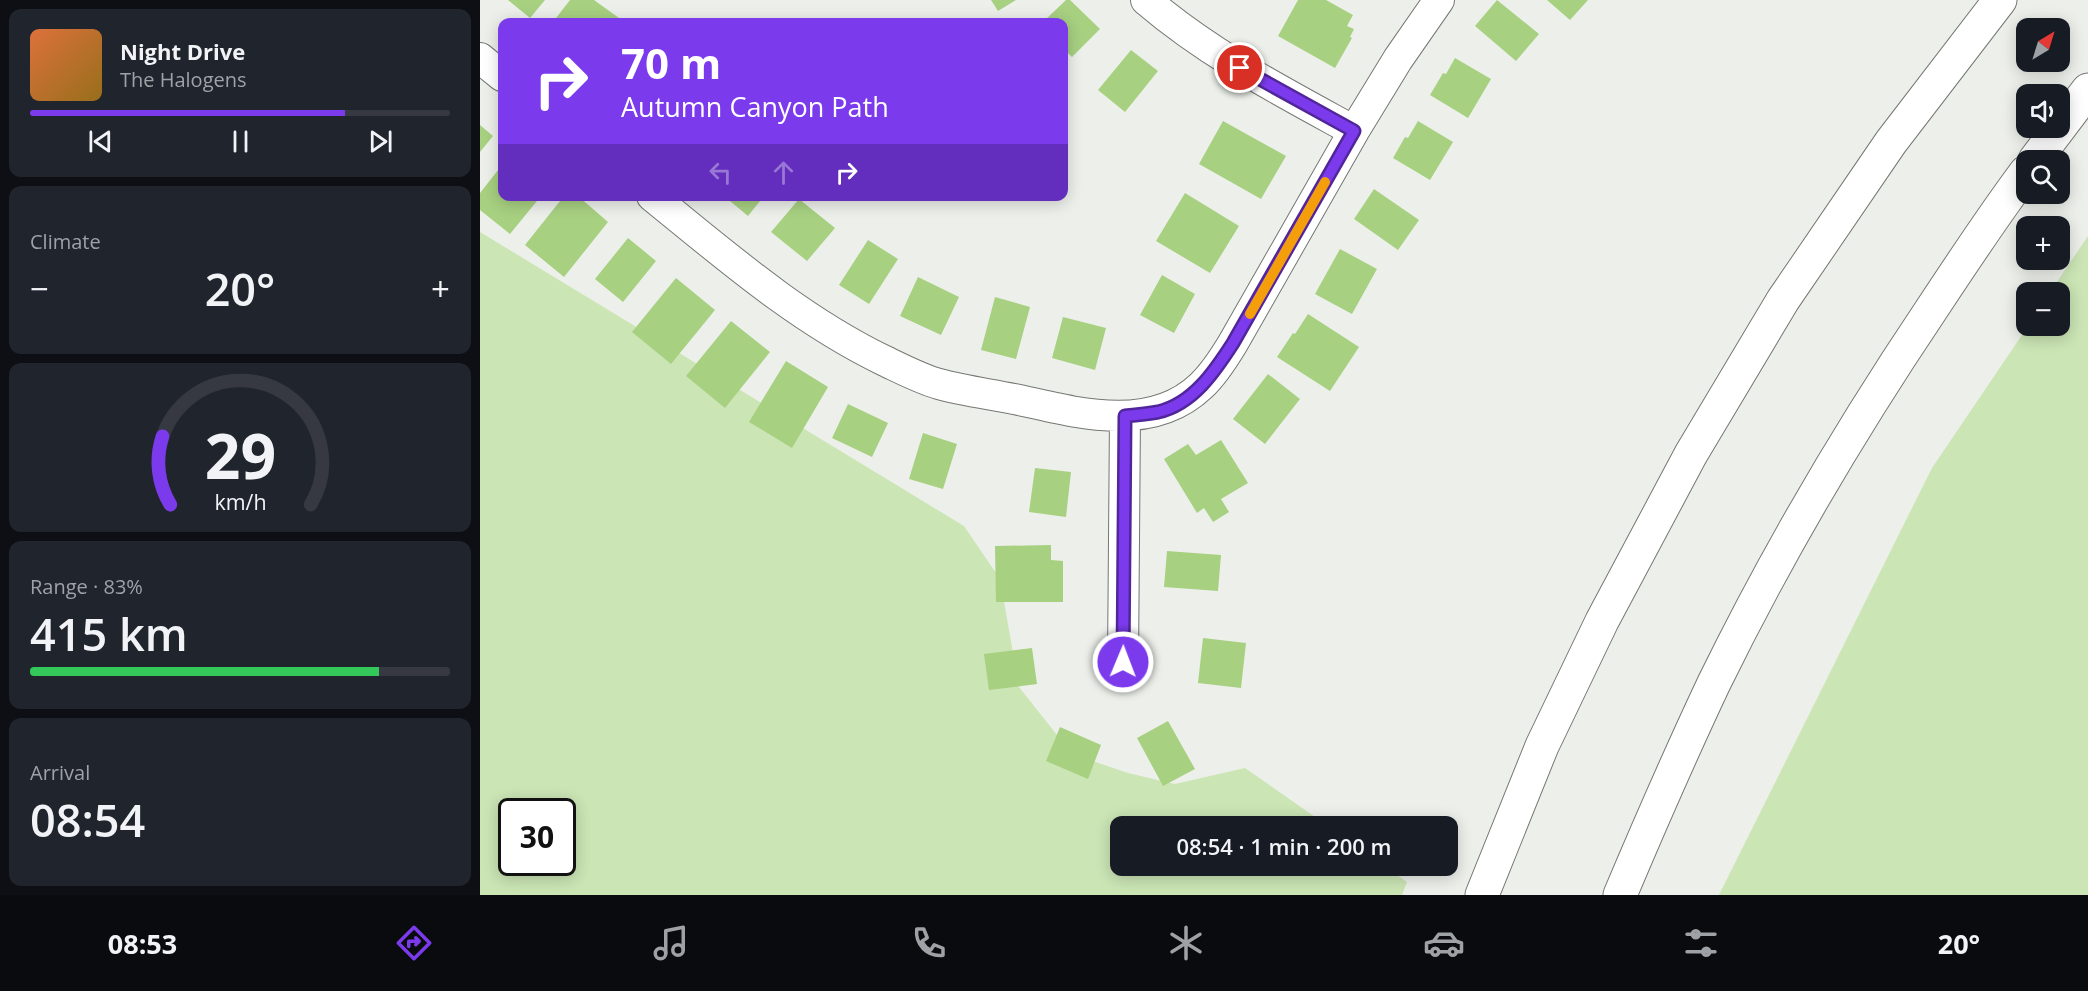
<!DOCTYPE html>
<html lang="en">
<head>
<meta charset="utf-8">
<style>
  body { margin:0; font-family:"Open Sans",sans-serif; background:#20242c; color:#f1f3f6; height:100vh; display:flex; flex-direction:column; font-size:22px; white-space:nowrap }
  * { box-sizing:border-box; margin:0 }
  p { font-size:20px; color:#9ea1a6 }
  .icon { flex:none; width:33px; height:33px; fill:none; stroke:currentColor; stroke-width:2; stroke-linecap:round; stroke-linejoin:round }
  .map { position:relative; flex:1; overflow:hidden }
  .drawer { display:flex; flex-direction:column; gap:9px; padding:9px; background:#0d0f14; width:480px }
  .drawer>* { flex:none }
  .guide { position:absolute; left:18px; top:18px; width:570px; height:183px; border-radius:12px; box-shadow:0 3px 15px #0003; background:#7c3aed; color:#fff; overflow:hidden }
  .needle { width:39px; rotate:38deg }
  .controls { position:absolute; left:1536px; top:18px; display:grid; gap:12px }
  .controls a { display:grid; place-items:center; width:54px; height:54px; border-radius:12px; background:#171b24; box-shadow:0 3px 15px #0003; font-size:30px }
  .speed { position:absolute; left:18px; top:798px; display:flex; gap:12px; font-size:30px; font-weight:700; text-align:center }
  .speed>* { display:grid; place-content:center; width:78px; height:78px; border-radius:50%; background:#171b24; box-shadow:0 3px 15px #0003; line-height:1 }
  .speed .limit { border:3px solid #111; border-radius:9px; background:#fff; color:#111 }
  .pin { position:absolute; display:grid; place-items:center; width:51px; height:51px; color:#fff; margin:-26px; border:3px solid #fff; border-radius:50%; box-shadow:0 2px 6px #0007 }
  .me { position:absolute; width:66px; margin:-33px; rotate:1deg; stroke-linejoin:round; filter:drop-shadow(0 0 4px #0008) }
  .turn { display:flex; align-items:center; gap:21px; height:126px; padding:0 24px; font-size:27px }
  .turn .icon { width:78px; height:78px; stroke-width:2.5 }
  .turn b { display:block; font-size:42px; line-height:51px }
  .lanes { display:flex; align-items:center; height:57px; padding:0 24px; background:#0003; justify-content:center; gap:30px; direction:ltr }
  .lanes .off { opacity:.35 }
  .big { font-size:45px; font-weight:600; line-height:1.1 }
  .drawer .widget { flex:1; display:flex; flex-direction:column; justify-content:center; gap:9px; min-width:0; padding:0 21px; border-radius:12px; background:#20242c }
  .drawer .dial { align-items:center; gap:0 }
  .dial svg { height:156px; overflow:visible; fill:none; stroke:#363941; stroke-width:7; stroke-linecap:round; text-anchor:middle }
  .dial text { fill:#f1f3f6; stroke:none }
  .song { display:flex; align-items:center; gap:18px }
  .cover { width:72px; height:72px; border-radius:9px; background:linear-gradient(135deg,hsl(20 70% 55%),hsl(40 70% 35%)) }
  .played { height:6px; border-radius:3px; background:linear-gradient(90deg,#7c3aed 75%,#363941 75%) }
  .keys { display:flex; justify-content:space-around; direction:ltr }
  .heat { display:flex; justify-content:space-between; align-items:center; font-size:33px; direction:ltr }
  .charge { height:9px; border-radius:4px; background:linear-gradient(90deg,#34c759 83%,#363941 0) }
  .trip { position:absolute; left:630px; top:816px; width:348px; height:60px; border-radius:12px; background:#171b24; box-shadow:0 3px 15px #0003; font-weight:600; line-height:60px; text-align:center }
  .menu { display:flex; height:96px; justify-content:space-around; align-items:center; background:#090b0e; color:#9ea1a6 }
  .menu .icon { width:42px; height:42px }
  .menu .current { color:#7c3aed }
  .menu b { font-size:27px; color:#f1f3f6 }
  main { display:flex; flex:1; min-height:0 }
  .map>svg:first-child { display:block }
  .green { fill:#cbe5b5; fill-rule:evenodd }
  .building { fill:#a7d081 }
  .lines { fill:none; stroke-linecap:round; stroke-linejoin:round }
  .minor-casing { stroke:#747772; stroke-width:32 }
  .highway-casing { stroke:#747772; stroke-width:35 }
  .minor { stroke:#fff; stroke-width:30 }
  .highway { stroke:#fff; stroke-width:33 }
  .route-casing { stroke:#51269a; stroke-width:15 }
  .route { stroke:#7c3aed; stroke-width:10 }
  .slow { stroke:#f59e0b; stroke-width:10 }
</style>
</head>
<body>
<main>
<section class="drawer">
<div class="widget">
<div class="song"><i class="cover"></i><div><b>Night Drive</b><p>The Halogens</p></div></div>
<div class="played"></div>
<div class="keys"><svg class="icon" aria-label="previous" viewBox="0 0 24 24"><path d="M18 5L8 12l10 7zM5 5v14"/></svg><svg class="icon" aria-label="pause" viewBox="0 0 24 24"><path d="M8 5v14M16 5v14"/></svg><svg class="icon" aria-label="next" viewBox="0 0 24 24"><path d="M6 5l10 7-10 7zM19 5v14"/></svg></div>
</div>
<div class="widget"><p>Climate</p>
<div class="heat"><a>−</a><b class="big">20°</b><a>+</a></div>
</div>
<div class="widget dial"><svg viewBox="0 0 100 80">
<path d="M14 69A42 42 0 1 1 86 69"/>
<path d="M14 69A42 42 0 0 1 10 34" stroke="#7c3aed"/>
<text x="50" y="56" font-size="32" font-weight="700">29</text>
<text x="50" y="72" font-size="11">km/h</text>
</svg></div>
<div class="widget"><p>Range · 83%</p><b class="big">415 km</b><div class="charge"></div></div>
<div class="widget"><p>Arrival</p><b class="big">08:54</b></div>
</section>
<div class="map">
<svg width="1608" height="895" viewBox="0 0 1608 895">
  <rect width="100%" height="100%" fill="#edf0ea"/>
  <!-- green -->
  <path class="green" d="M 0,232 L 484,526 L 520,579 L 539,687 L 592,754 L 648,773 L 695,784 L 765,768 L 848,826 L 640,826 L 640,866 L 904,866 L 927,882 L 922,895 L 0,895 ZM 32,812 L 82,812 L 82,862 L 32,862 Z
    M 1608,236 L 1608,895 L 1239,895 L 1452,468 L 1548,326 L 1580,326 L 1580,292 L 1570,292 Z"/>
  <!-- building -->
  <path class="building" d="M 28,0 L 65,0 L 50,18 Z
    M 90,0 L 114,0 L 139,18 L 136,22 L 73,22 Z
    M 511,0 L 536,0 L 518,11 Z
    M 586,0 L 590,0 L 620,29 L 592,57 L 586,51 L 584,54 L 584,22 L 563,22 Z
    M 818,0 L 846,0 L 873,15 L 867,26 L 874,29 L 870,37 L 872,38 L 855,68 L 798,36 Z
    M 1017,0 L 1059,34 L 1036,61 L 995,26 Z
    M 1067,0 L 1108,0 L 1090,20 Z
    M 651,50 L 678,71 L 645,112 L 618,90 Z
    M 975,58 L 1011,79 L 988,118 L 950,95 L 963,73 L 966,74 Z
    M 743,121 L 806,156 L 781,199 L 719,164 Z
    M 938,121 L 973,142 L 950,180 L 913,158 L 925,137 L 928,138 Z
    M 0,125 L 13,136 L 0,152 Z
    M 22,165 L 22,196 L 61,196 L 30,234 L 0,210 L 0,193 Z
    M 894,189 L 939,220 L 918,250 L 874,219 Z
    M 705,193 L 759,226 L 730,273 L 676,241 Z
    M 84,196 L 98,196 L 128,222 L 84,277 L 45,245 Z
    M 244,196 L 284,196 L 268,216 Z
    M 319,199 L 355,228 L 327,261 L 291,232 Z
    M 148,238 L 176,261 L 143,302 L 115,279 Z
    M 388,240 L 418,259 L 389,304 L 359,285 Z
    M 860,249 L 897,269 L 872,314 L 835,294 Z
    M 682,275 L 715,294 L 694,333 L 660,315 Z
    M 438,277 L 479,297 L 461,335 L 420,316 Z
    M 196,278 L 235,310 L 191,364 L 152,332 Z
    M 515,297 L 550,307 L 536,359 L 501,350 Z
    M 828,314 L 879,347 L 850,391 L 797,357 L 813,333 L 815,334 Z
    M 583,317 L 626,328 L 615,370 L 572,358 Z
    M 251,321 L 290,352 L 245,408 L 206,376 Z
    M 306,361 L 348,387 L 312,448 L 269,422 Z
    M 788,374 L 820,399 L 785,444 L 753,419 Z
    M 368,404 L 408,423 L 392,457 L 352,438 Z
    M 443,433 L 477,444 L 463,489 L 429,479 Z
    M 741,440 L 768,483 L 741,499 L 749,512 L 733,522 L 724,508 L 717,513 L 684,459 L 708,444 L 716,455 Z
    M 555,468 L 591,472 L 586,517 L 549,512 Z
    M 571,545 L 571,560 L 583,561 L 583,602 L 516,602 L 515,546 Z
    M 687,551 L 741,555 L 738,591 L 684,587 Z
    M 723,638 L 766,643 L 761,688 L 718,683 Z
    M 552,648 L 557,684 L 509,690 L 504,654 Z
    M 688,721 L 715,769 L 683,786 L 657,738 Z
    M 580,727 L 621,745 L 608,779 L 566,761 Z"/>
  <g class="lines">
    <defs>
      <path id="minor" d="M 666,0 C 729,54 801,91 874,131
        M 0,58 L 22,76
        M 172,196 C 246,256 318,319 405,361 C 422,369 441,379 459,384 C 488,392 519,395 548,402 C 605,415 674,431 721,386 C 734,374 744,358 753,343 L 874,131 L 918,59 L 959,0
        M 643,662 L 645,416"/>
      <path id="highway" d="M 1555,160 L 1608,90
        M 1002,895 L 1062,746 L 1122,621 L 1211,454 L 1303,300 L 1411,142 L 1520,0
        M 1140,895 C 1170,824 1201,753 1234,683 C 1297,554 1371,429 1451,310 C 1482,263 1513,216 1546,172"/>
    </defs>
    <!-- minor casing -->
    <use href="#minor" class="minor-casing"/>
    <!-- highway casing -->
    <use href="#highway" class="highway-casing"/>
    <!-- minor -->
    <use href="#minor" class="minor"/>
    <!-- highway -->
    <use href="#highway" class="highway"/>
  </g>
  <g class="lines">
    <defs>
      <path id="route" d="M 643,662 L 645,416 C 656,415 667,414 678,412 C 713,404 735,371 753,343 L 874,131 L 760,68"/>
    </defs>
    <!-- route casing -->
    <use href="#route" class="route-casing"/>
    <!-- route -->
    <use href="#route" class="route"/>
    <!-- slow -->
    <path class="slow" d="M 770,314 L 845,182"/>
  </g>
</svg>
<div class="controls">
<a><svg class="needle" viewBox="-14 -14 28 28"><path d="M0-13l5 13h-10z" fill="#e53935"/><path d="M0 13l5-13h-10z" fill="#9ea1a6"/></svg></a>
<a><svg class="icon" aria-label="sound" viewBox="0 0 24 24"><path d="M4 9h4l5-4v14l-5-4H4zM17 9q2 3 0 6"/></svg></a>
<a><svg class="icon" aria-label="search" viewBox="0 0 24 24"><circle cx="10" cy="10" r="6"/><path d="M15 15l6 6"/></svg></a>
<a>+</a>
<a>−</a>
</div>
<div class="speed"><div class="limit">30</div></div>
<div class="pin" style="left:760px;top:68px;background:#d93025"><svg class="icon" aria-label="arrive" viewBox="0 0 24 24"><path d="M6 21V4h12l-3 4 3 4H6"/></svg></div>
<svg class="me" style="left:643px;top:662px" viewBox="-20 -20 40 40"><circle r="17" fill="#7c3aed" stroke="#fff" stroke-width="3"/><path d="M0-11L8 9 0 5-8 9z" fill="#fff"/></svg>
<div class="trip">08:54 · 1 min · 200 m</div>
<div class="guide">
<div class="turn"><svg class="icon" aria-label="right" viewBox="0 0 24 24"><path d="M7 20v-9h11M14 6l5 5-5 5"/></svg><div><b>70 m</b>Autumn Canyon Path</div></div>
<div class="lanes"><svg class="icon off" aria-label="left" viewBox="0 0 24 24"><path d="M17 20v-9H6M10 6l-5 5 5 5"/></svg><svg class="icon off" aria-label="ahead" viewBox="0 0 24 24"><path d="M12 20V5M6 11l6-6 6 6"/></svg><svg class="icon" aria-label="right" viewBox="0 0 24 24"><path d="M7 20v-9h11M14 6l5 5-5 5"/></svg></div>
</div>
</div>
</main>
<nav class="menu">
<b>08:53</b>
<svg class="icon current" aria-label="directions" viewBox="0 0 24 24"><path d="M12 3l9 9-9 9-9-9zM9 14v-3h6M13 9l2 2-2 2"/></svg>
<svg class="icon" aria-label="music" viewBox="0 0 24 24"><path d="M9 18V5l10-2v13"/><circle cx="6" cy="18" r="3"/><circle cx="16" cy="16" r="3"/></svg>
<svg class="icon" aria-label="phone" viewBox="0 0 24 24"><path d="M5 4h4l2 5-3 2q2 4 5 5l2-3 5 2v4C11 20 4 13 5 4z"/></svg>
<svg class="icon" aria-label="climate" viewBox="0 0 24 24"><path d="M12 3v18M4 7l16 10M4 17L20 7"/></svg>
<svg class="icon" aria-label="car" viewBox="0 0 24 24"><path d="M5 17H2v-5l4-1 3-4h7l3 4 3 1v5h-3M9 17h6M6 11h13"/><circle cx="7" cy="17" r="2"/><circle cx="17" cy="17" r="2"/></svg>
<svg class="icon" aria-label="filters" viewBox="0 0 24 24"><path d="M4 7h16M4 17h16"/><circle cx="9" cy="7" r="2"/><circle cx="15" cy="17" r="2"/></svg>
<b>20°</b>
</nav>
</body>
</html>
